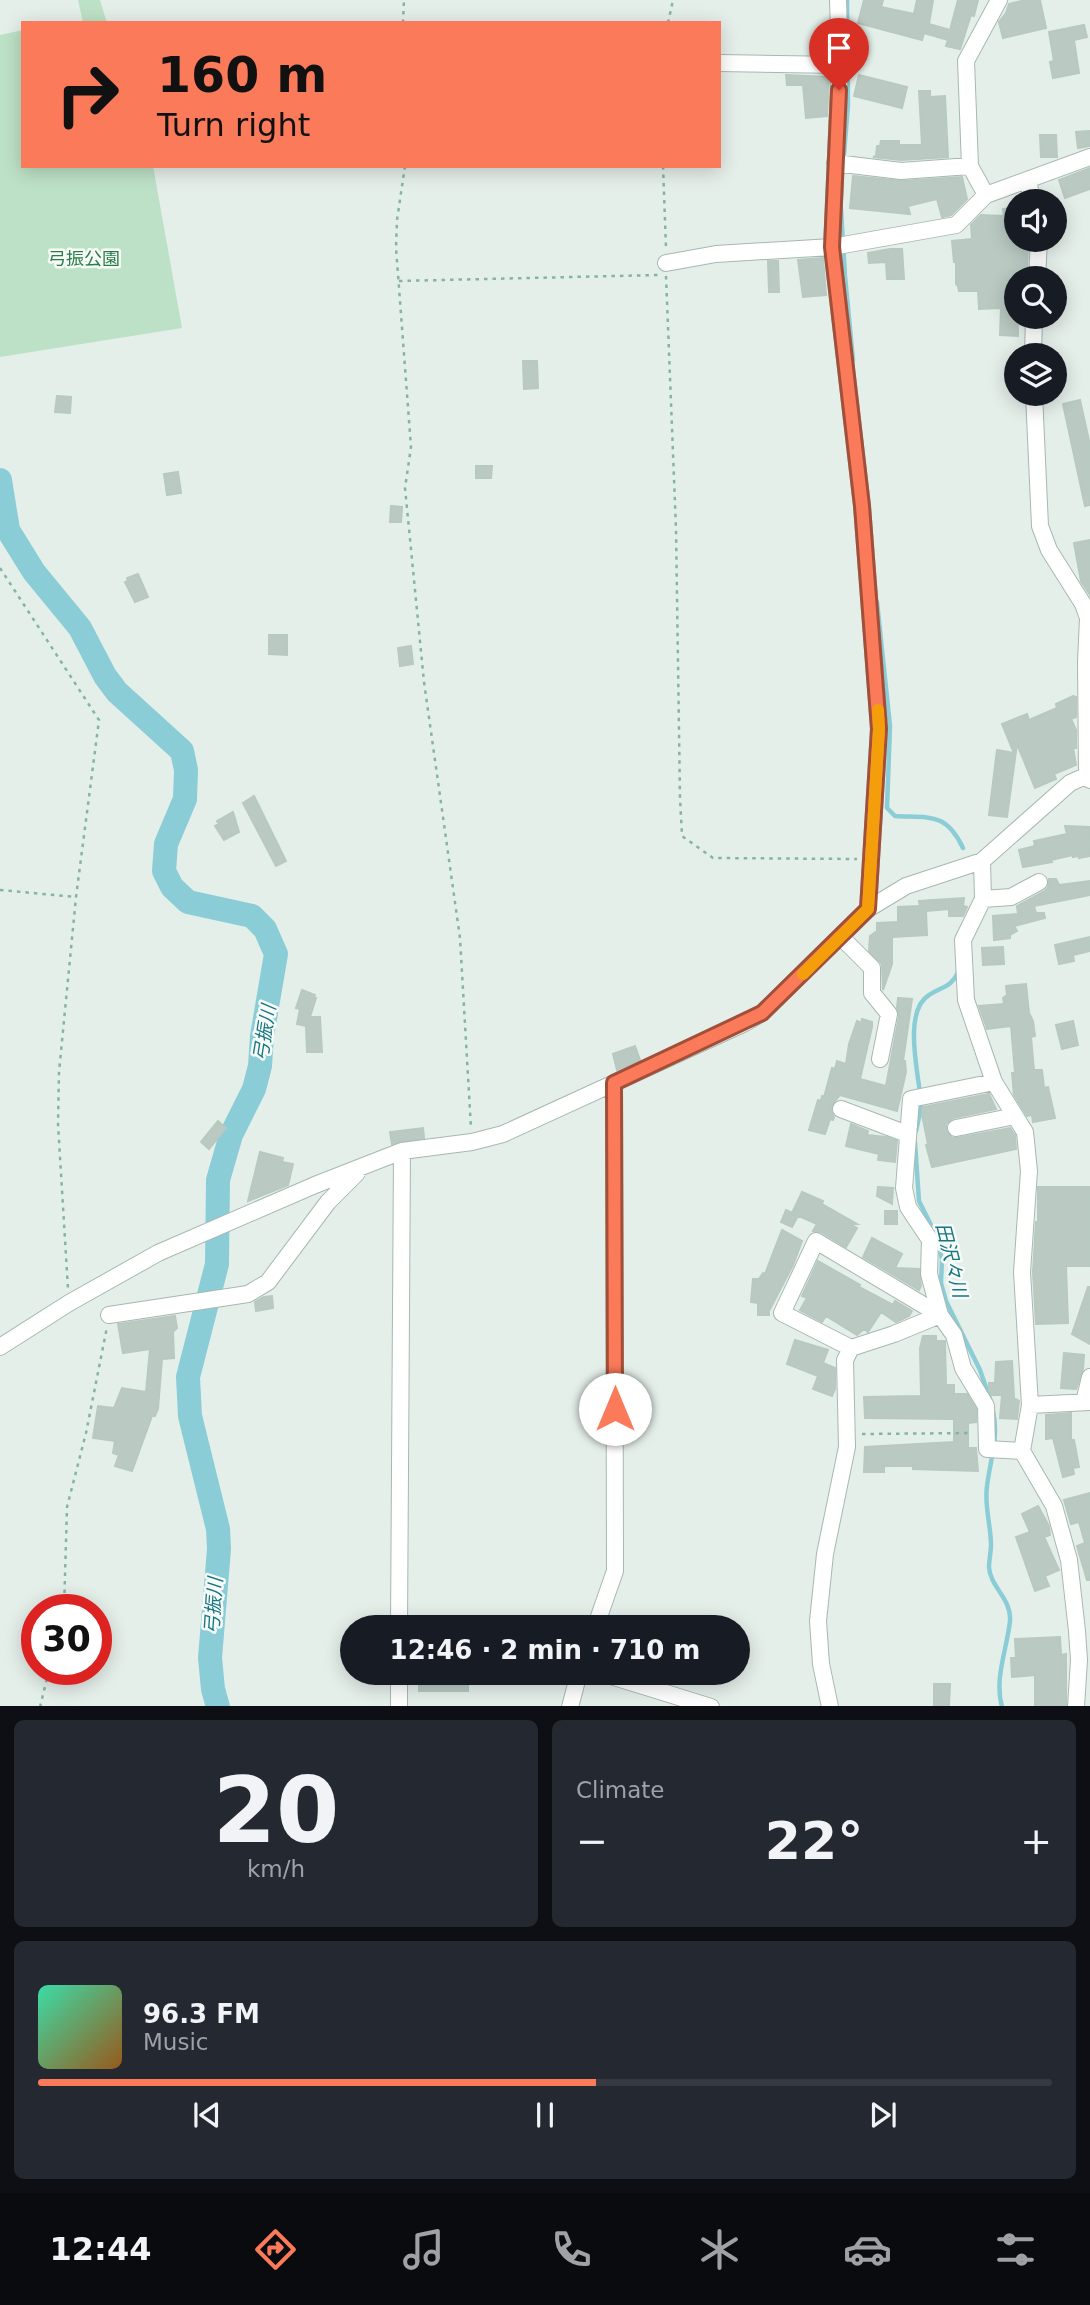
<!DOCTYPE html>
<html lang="en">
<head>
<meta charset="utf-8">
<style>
  body { margin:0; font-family:"DejaVu Sans","Noto Sans JP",sans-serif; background:#242831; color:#f1f3f6; height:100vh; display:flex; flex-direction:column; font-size:26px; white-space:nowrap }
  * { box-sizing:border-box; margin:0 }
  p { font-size:23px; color:#9ea1a6 }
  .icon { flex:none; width:38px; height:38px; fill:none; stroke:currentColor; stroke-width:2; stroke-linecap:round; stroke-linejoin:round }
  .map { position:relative; height:1706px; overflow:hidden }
  .drawer { display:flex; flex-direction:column; gap:14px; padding:14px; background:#0d0f14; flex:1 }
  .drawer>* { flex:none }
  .banner { position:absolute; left:21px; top:21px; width:700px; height:147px; border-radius:0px; box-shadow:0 4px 18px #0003; background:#fa7a59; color:#111; overflow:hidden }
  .controls { position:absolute; left:1004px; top:189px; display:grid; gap:14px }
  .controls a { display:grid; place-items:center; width:63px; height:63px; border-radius:50%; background:#171b24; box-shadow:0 4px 18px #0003; font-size:35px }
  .speed { position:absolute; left:21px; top:1594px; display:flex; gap:14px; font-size:35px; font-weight:700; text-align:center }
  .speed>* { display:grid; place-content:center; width:91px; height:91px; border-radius:50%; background:#171b24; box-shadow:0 4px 18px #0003; line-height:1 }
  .speed .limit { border:10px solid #d22; background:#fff; color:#111 }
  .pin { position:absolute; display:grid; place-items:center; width:60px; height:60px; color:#fff; margin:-72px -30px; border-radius:50% 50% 50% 0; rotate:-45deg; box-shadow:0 0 7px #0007 }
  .pin .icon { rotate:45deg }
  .me { position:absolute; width:77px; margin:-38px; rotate:0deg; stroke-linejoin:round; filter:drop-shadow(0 0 5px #0008) }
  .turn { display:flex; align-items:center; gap:24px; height:147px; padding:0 21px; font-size:32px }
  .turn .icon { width:91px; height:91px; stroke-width:2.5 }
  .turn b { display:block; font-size:49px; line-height:60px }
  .big { font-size:52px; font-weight:600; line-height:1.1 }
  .drawer .card { flex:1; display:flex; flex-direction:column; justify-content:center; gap:10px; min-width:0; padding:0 24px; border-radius:10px; background:#242831 }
  .drawer .dial { align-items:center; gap:0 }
  .dial b { font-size:91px; line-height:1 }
  .song { display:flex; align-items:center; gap:21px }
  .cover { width:84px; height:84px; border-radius:10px; background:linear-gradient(135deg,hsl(160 70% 55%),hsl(30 70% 35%)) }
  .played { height:7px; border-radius:4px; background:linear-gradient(90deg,#fa7a59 55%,#363941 55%) }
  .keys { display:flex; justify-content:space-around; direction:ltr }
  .heat { display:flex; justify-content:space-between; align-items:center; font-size:38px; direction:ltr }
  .drawer .tiles { flex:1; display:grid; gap:14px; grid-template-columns:1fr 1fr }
  .card:last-child { grid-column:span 2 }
  .trip { position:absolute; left:340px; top:1615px; width:410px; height:70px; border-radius:35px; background:#171b24; box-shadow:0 4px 18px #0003; font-weight:600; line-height:70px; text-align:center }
  .menu { display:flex; height:112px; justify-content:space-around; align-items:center; background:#090b0e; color:#9ea1a6 }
  .menu .icon { width:49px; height:49px }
  .menu .selected { color:#fa7a59 }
  .menu b { font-size:32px; color:#f1f3f6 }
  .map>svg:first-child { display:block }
  .green { fill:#bde1c6 }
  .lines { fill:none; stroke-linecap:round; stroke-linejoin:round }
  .stream { stroke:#8bcdd6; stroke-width:4.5 }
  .river { stroke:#8bcdd6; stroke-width:24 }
  .building { fill:#bacac3; stroke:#b7c9c1; stroke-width:2 }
  .minor-casing { stroke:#a7b8b1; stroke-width:18 }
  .path { stroke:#84b4a3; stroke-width:2.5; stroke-dasharray:3.5 5; stroke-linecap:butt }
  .minor { stroke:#fff; stroke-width:16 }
  .route-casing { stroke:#a24f3a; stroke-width:18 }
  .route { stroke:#fa7a59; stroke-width:12 }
  .slow { stroke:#f59e0b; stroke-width:12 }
  .labels { text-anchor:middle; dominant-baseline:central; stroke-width:5; stroke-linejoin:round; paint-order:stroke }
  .park-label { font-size:18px; fill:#2a7c47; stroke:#f6fbf8 }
  .water-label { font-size:19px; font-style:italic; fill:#187583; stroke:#f6fbf8 }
</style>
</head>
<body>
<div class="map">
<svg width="1090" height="1707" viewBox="0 0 1090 1707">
  <rect width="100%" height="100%" fill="#e5efea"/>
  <!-- green -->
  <path class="green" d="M 78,0 L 100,0 L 107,23 L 83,23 Z
    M 23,30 L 23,166 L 153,166 L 182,328 L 0,357 L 0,35 Z"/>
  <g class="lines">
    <!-- stream -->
    <path class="stream" d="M 844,154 L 848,105 L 847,0
      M 841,209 L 845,276 L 853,360
      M 877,602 L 890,726 L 887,808 L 895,816 C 930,818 946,812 963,848
      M 920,1093 C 917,1068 904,1010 929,995 C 941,987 952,987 958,972
      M 916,1131 L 921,1108 L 921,1102
      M 915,1143 L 919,1201 L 935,1233 L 942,1259 L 941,1283 L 946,1301 L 980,1370 L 991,1402
      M 993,1411 C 999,1437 990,1461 987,1486 C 984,1505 991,1526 991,1545 C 991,1552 989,1560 989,1567 C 990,1587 1012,1599 1010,1621 C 1007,1649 994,1679 1002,1707"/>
    <!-- river -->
    <path class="river" d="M 0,480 L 8,530 L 34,572 L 80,628 L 105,676 L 117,692 L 182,751 L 186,770 L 185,799 L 166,844 L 164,871 L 172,887 L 188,902 L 252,916 L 265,929 L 276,954 L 262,1036 L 260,1066 L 254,1089 L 231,1135 L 218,1180 L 217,1264 L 188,1377 L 190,1416 L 218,1529 L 219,1549 L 210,1658 L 213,1689 L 218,1707"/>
  </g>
  <!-- building -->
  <path class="building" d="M 864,0 L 883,0 L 881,7 L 914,14 L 917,0 L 933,0 L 929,24 L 950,30 L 958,0 L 978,0 L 974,16 L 971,15 L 960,49 L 946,46 L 948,40 L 924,33 L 922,40 L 858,23 Z
    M 1026,0 L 1040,0 L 1046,28 L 1003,38 L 999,22 L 1006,13 L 1009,4 Z
    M 1084,25 L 1087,37 L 1074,40 L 1079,73 L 1053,78 L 1050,62 L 1054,61 L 1049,32 Z
    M 786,75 L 829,77 L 827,116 L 806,118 L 803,85 L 787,85 Z
    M 859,75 L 907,87 L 902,108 L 854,96 Z
    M 919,91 L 930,91 L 930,97 L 945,96 L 948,157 L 901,160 L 873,157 L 876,156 L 877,146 L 880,146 L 881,141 L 899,141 L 899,145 L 922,145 Z
    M 1090,131 L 1090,146 L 1078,148 L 1076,132 Z
    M 1040,135 L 1056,135 L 1057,157 L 1041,157 Z
    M 1090,168 L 1090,189 L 1065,198 L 1059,180 Z
    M 853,176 L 902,181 L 962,177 L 967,199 L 951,215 L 942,217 L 937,199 L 908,206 L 910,214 L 850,208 Z
    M 1017,207 L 1017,240 L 1028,240 L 1027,270 L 1025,270 L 1025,278 L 1017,278 L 1018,336 L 1000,335 L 1001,308 L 979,309 L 978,291 L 959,291 L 958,286 L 956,284 L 956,262 L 954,262 L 952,241 L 972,239 L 971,225 L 981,215 L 1004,216 L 1003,209 Z
    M 890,249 L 902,249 L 904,279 L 887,279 L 886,262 L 869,263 L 868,253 Z
    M 823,258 L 826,295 L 803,297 L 798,260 Z
    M 768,261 L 778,261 L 779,292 L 769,292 Z
    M 523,361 L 537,361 L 538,388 L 524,389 Z
    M 57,396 L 71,397 L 70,413 L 55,412 Z
    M 1080,400 L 1090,445 L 1090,505 L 1085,506 L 1063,404 Z
    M 476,466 L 492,466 L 491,478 L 476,478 Z
    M 178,472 L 181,493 L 167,495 L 164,474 Z
    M 391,506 L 402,507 L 401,522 L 390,522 Z
    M 1090,540 L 1090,595 L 1081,581 L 1074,543 Z
    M 138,574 L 148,597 L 135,602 L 125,582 L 128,581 L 127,578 Z
    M 269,635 L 287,635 L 287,655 L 269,654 Z
    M 411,646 L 413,664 L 400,666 L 398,648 Z
    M 1073,696 L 1076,697 L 1076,717 L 1071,719 L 1076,730 L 1076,748 L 1073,748 L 1076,765 L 1054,774 L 1056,779 L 1035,788 L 1017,744 L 1007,817 L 989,815 L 997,750 L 1014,753 L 1002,724 L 1027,714 L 1029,720 L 1057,708 L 1056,704 Z
    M 254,796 L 286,861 L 276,866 L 243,803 Z
    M 233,812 L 239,832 L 224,840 L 215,826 L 219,824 L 217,821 Z
    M 1065,826 L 1089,827 L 1090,856 L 1079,858 L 1079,856 L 1073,857 L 1073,855 L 1051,860 L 1052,862 L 1023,867 L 1019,850 L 1035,846 L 1034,841 L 1067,834 Z
    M 1049,879 L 1056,879 L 1059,885 L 1090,881 L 1090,895 L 1034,906 L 1036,913 L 1044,913 L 1045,918 L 1014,926 L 1017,931 L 1010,935 L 1010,938 L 994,940 L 993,916 L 1018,914 L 1017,906 L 1045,891 L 1048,887 Z
    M 964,898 L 963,906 L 967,907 L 963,916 L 949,916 L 949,909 L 926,911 L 927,935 L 892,937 L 892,964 L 883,990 L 882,964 L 869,951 L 870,936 L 877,931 L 877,923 L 898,922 L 898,907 L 920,906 L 919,901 Z
    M 1090,937 L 1090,951 L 1073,955 L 1074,961 L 1059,964 L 1055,945 Z
    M 1003,947 L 1004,964 L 983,965 L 982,948 Z
    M 1026,984 L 1029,1013 L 1033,1021 L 1035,1036 L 1031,1037 L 1034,1070 L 1042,1070 L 1044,1088 L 1048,1087 L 1055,1118 L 1033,1122 L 1032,1115 L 1027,1116 L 1014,1095 L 1012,1073 L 1015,1073 L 1011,1026 L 987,1029 L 979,1006 L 1004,1004 L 1003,998 L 1007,995 L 1006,986 Z
    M 302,990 L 315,995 L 314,998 L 316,998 L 310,1017 L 320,1017 L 322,1052 L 307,1052 L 306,1026 L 297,1024 L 300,1009 L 296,1008 Z
    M 898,998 L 912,999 L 903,1061 L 905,1061 L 906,1072 L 897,1111 L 840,1095 L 832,1105 L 831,1111 L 834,1117 L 833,1120 L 830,1119 L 825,1134 L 809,1130 L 818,1100 L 821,1101 L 822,1096 L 824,1097 L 832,1068 L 835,1069 L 837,1061 L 846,1064 L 849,1044 L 857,1021 L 861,1023 L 862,1019 L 872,1022 L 872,1027 L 860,1079 L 886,1086 L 899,1016 L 897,1007 Z
    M 1073,1021 L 1078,1045 L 1062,1049 L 1056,1025 Z
    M 635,1046 L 640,1060 L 617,1070 L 613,1054 Z
    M 989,1094 L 996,1109 L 953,1118 L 946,1124 L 946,1131 L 952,1138 L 957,1138 L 1010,1128 L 1015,1135 L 1016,1149 L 932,1167 L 926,1145 L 928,1144 L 922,1115 L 923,1107 Z
    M 218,1121 L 226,1128 L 209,1149 L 201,1142 Z
    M 851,1124 L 868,1131 L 867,1135 L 886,1137 L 897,1141 L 895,1162 L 878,1160 L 879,1154 L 846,1146 Z
    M 423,1128 L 424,1138 L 392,1144 L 390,1132 Z
    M 260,1152 L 283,1158 L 282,1162 L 293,1164 L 288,1185 L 248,1201 Z
    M 878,1187 L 893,1188 L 892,1204 L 877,1196 Z
    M 1038,1187 L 1090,1187 L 1090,1266 L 1066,1266 L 1068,1323 L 1036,1324 L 1033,1272 L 1036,1222 L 1038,1222 Z
    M 802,1192 L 823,1201 L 822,1204 L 857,1224 L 850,1224 L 857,1228 L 846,1247 L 821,1232 L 813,1231 L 817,1224 L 792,1213 Z
    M 786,1210 L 798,1216 L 792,1227 L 781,1222 Z
    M 885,1211 L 897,1211 L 897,1224 L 885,1224 Z
    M 782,1230 L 802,1241 L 793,1265 L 769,1311 L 769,1315 L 758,1315 L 758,1303 L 751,1302 L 753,1279 L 759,1279 L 763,1273 L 765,1274 Z
    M 872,1238 L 902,1254 L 895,1268 L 919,1269 L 921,1286 L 919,1290 L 863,1257 Z
    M 818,1261 L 860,1285 L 859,1287 L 893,1305 L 895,1301 L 912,1311 L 909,1316 L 896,1322 L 881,1312 L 868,1332 L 864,1329 L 857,1335 L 826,1316 L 822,1322 L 800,1310 L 807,1298 L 802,1296 Z
    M 1088,1287 L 1090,1287 L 1090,1344 L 1072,1334 Z
    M 272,1296 L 273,1308 L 256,1311 L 255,1302 L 264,1297 Z
    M 175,1316 L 177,1328 L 173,1332 L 174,1358 L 162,1359 L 158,1409 L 155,1416 L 152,1416 L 132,1471 L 115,1466 L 119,1455 L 113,1453 L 115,1441 L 93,1438 L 98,1406 L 114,1408 L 122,1388 L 146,1392 L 150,1349 L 123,1353 L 118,1324 Z
    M 923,1336 L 936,1336 L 936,1341 L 945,1341 L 946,1385 L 954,1385 L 954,1394 L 967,1394 L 976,1409 L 976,1422 L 968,1423 L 968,1448 L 976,1448 L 978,1471 L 913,1469 L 913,1466 L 884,1466 L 884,1472 L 864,1472 L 865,1447 L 954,1442 L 954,1419 L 865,1418 L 864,1397 L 921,1396 L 920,1348 Z
    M 795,1340 L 828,1350 L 823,1363 L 835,1368 L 835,1389 L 832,1396 L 813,1389 L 818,1376 L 787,1364 Z
    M 1064,1353 L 1084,1355 L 1083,1369 L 1076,1389 L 1061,1388 Z
    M 1012,1361 L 1014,1398 L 1019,1401 L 1017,1419 L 1000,1418 L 1002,1395 L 992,1395 L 989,1391 L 989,1383 L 995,1383 L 996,1362 Z
    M 1071,1413 L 1071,1440 L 1074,1440 L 1079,1467 L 1073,1468 L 1074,1474 L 1063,1477 L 1053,1438 L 1046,1439 L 1046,1415 Z
    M 1090,1493 L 1090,1580 L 1087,1580 L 1077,1546 L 1085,1543 L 1079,1522 L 1071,1524 L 1064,1500 Z
    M 1038,1506 L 1049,1526 L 1050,1535 L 1044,1537 L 1059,1570 L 1045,1576 L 1049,1586 L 1035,1591 L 1016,1537 L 1030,1532 L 1022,1514 Z
    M 1060,1637 L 1061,1655 L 1066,1654 L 1066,1706 L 1035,1706 L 1035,1675 L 1012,1677 L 1011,1658 L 1016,1658 L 1015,1639 Z
    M 419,1680 L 468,1680 L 468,1691 L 419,1691 Z
    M 934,1684 L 950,1684 L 949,1706 L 934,1706 Z"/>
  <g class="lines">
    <defs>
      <path id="minor" d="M 838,0 L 840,65 L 832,247 L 862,506 L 879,728 L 868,909
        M 719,63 L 840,65
        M 835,163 L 901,171 L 970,166
        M 1028,180 L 1032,201
        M 986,195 L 970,166 L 966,61 L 999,0
        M 666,263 L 716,254 L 832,247 L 956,225 L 986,195 L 1090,157
        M 1037,278 L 1039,240
        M 1033,355 L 1034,317
        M 1034,394 L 1040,526 L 1049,550 L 1083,604 L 1088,618 L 1086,662 L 1087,774 L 1090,780
        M 982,861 L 983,899 L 963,940 L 966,1000 L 994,1082 L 1025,1132 L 1029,1171 L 1022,1272 L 1030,1405
        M 983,899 L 1011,897 L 1039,882
        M 841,937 L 872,968 L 872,993 L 889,1014 L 880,1059
        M 841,1109 L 907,1134
        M 956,1128 L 1015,1116
        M 109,1315 L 248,1294 L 268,1282 L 328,1202 L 357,1173
        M 940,1315 L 929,1274 L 930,1240 L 908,1207 L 904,1188 L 911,1099 L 994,1082
        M 0,1347 L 69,1303 L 158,1253 L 315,1185 L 402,1151 L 472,1142 L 503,1134 L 745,1023 L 762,1013 L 868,909 L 906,886 L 982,861 L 1070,783 L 1090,774
        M 851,1348 L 782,1313 L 816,1241 L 940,1315
        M 1084,1402 L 1090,1377
        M 399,1628 L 402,1151
        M 595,1628 L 615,1571 L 614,1083
        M 601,1673 L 711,1707
        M 399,1707 L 399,1673
        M 570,1707 L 579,1673
        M 830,1707 L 821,1664 L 818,1621 L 825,1554 L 847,1447 L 845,1360 L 851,1348 L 894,1334 L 940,1315 L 954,1335 L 963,1368 L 986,1406 L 987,1449 L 1022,1451
        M 1076,1707 L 1079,1660 L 1077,1631 L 1069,1560 L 1054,1506 L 1022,1451 L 1030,1405 L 1090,1402"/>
    </defs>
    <!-- minor casing -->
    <use href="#minor" class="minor-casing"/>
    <!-- path -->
    <path class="path" d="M 403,23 L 404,0
      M 668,23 L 673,0
      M 405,166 L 397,220 L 396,248 L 411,447 L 405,488 L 424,682 L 460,938 L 471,1128
      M 663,166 L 666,248
      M 666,276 L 676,529 L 680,798 L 682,836 L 713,858 L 857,859
      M 399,281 L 658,275
      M 0,568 L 99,720 L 76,897 L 59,1072 L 58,1124 L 68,1289
      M 0,890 L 76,897
      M 862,1434 L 971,1433
      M 64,1610 L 67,1507 L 86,1433 L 107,1327
      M 40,1707 L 49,1670"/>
    <!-- minor -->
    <use href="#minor" class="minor"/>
  </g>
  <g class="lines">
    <defs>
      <path id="route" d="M 615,1409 L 614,1083 L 762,1013 L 868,909 L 879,729 L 862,506 L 832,247 L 839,90"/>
    </defs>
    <!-- route casing -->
    <use href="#route" class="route-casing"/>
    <!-- route -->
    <use href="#route" class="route"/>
    <!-- slow -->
    <path class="slow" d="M 803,974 L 868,909 L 879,729 L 878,710"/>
  </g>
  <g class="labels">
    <!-- park labels -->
    <g class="park-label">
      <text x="84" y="258">弓振公園</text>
    </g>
    <!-- water labels -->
    <g class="water-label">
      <text transform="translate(264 1033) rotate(-81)">弓振川</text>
      <text transform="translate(952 1260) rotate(76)">田沢々川</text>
      <text transform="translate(213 1606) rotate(-86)">弓振川</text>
    </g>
  </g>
</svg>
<div class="controls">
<a><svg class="icon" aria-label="sound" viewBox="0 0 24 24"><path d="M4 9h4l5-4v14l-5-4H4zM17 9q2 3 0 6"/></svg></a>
<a><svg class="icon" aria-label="search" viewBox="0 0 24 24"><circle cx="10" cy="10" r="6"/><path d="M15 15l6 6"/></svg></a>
<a><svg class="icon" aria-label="layers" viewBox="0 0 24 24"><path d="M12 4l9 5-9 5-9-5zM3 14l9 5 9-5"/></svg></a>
</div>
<div class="speed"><div class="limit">30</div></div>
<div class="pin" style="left:839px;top:90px;background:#d93025"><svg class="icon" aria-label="arrive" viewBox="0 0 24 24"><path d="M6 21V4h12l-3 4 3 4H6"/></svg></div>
<svg class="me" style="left:615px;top:1409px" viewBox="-20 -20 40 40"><circle r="19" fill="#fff"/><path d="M0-13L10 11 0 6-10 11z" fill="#fa7a59"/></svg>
<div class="trip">12:46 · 2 min · 710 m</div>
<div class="banner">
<div class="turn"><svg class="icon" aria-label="right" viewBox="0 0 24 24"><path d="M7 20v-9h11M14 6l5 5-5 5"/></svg><div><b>160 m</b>Turn right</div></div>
</div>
</div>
<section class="drawer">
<div class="tiles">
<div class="card dial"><b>20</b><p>km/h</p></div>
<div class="card"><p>Climate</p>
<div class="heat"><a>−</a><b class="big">22°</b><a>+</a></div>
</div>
<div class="card">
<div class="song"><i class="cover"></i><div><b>96.3 FM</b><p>Music</p></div></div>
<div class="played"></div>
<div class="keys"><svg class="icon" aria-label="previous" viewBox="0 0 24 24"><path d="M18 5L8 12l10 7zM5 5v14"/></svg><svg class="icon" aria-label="pause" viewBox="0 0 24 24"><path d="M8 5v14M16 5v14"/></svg><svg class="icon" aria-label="next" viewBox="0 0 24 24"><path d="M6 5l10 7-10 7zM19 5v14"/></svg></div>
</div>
</div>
</section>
<nav class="menu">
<b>12:44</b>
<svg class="icon selected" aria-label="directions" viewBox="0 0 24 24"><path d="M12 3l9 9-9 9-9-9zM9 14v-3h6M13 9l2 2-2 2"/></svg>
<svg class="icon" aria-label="music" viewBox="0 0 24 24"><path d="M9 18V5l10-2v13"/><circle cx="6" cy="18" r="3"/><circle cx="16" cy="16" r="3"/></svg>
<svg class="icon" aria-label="phone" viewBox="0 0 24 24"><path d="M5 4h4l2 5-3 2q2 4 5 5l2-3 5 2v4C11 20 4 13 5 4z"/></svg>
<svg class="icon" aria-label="climate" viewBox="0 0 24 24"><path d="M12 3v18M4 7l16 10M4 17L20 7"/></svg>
<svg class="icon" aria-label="car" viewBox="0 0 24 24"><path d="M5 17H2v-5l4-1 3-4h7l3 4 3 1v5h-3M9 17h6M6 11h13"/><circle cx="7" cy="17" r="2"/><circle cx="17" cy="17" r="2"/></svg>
<svg class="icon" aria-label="filters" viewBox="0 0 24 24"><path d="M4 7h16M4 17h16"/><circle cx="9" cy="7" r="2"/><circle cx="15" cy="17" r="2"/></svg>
</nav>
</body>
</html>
